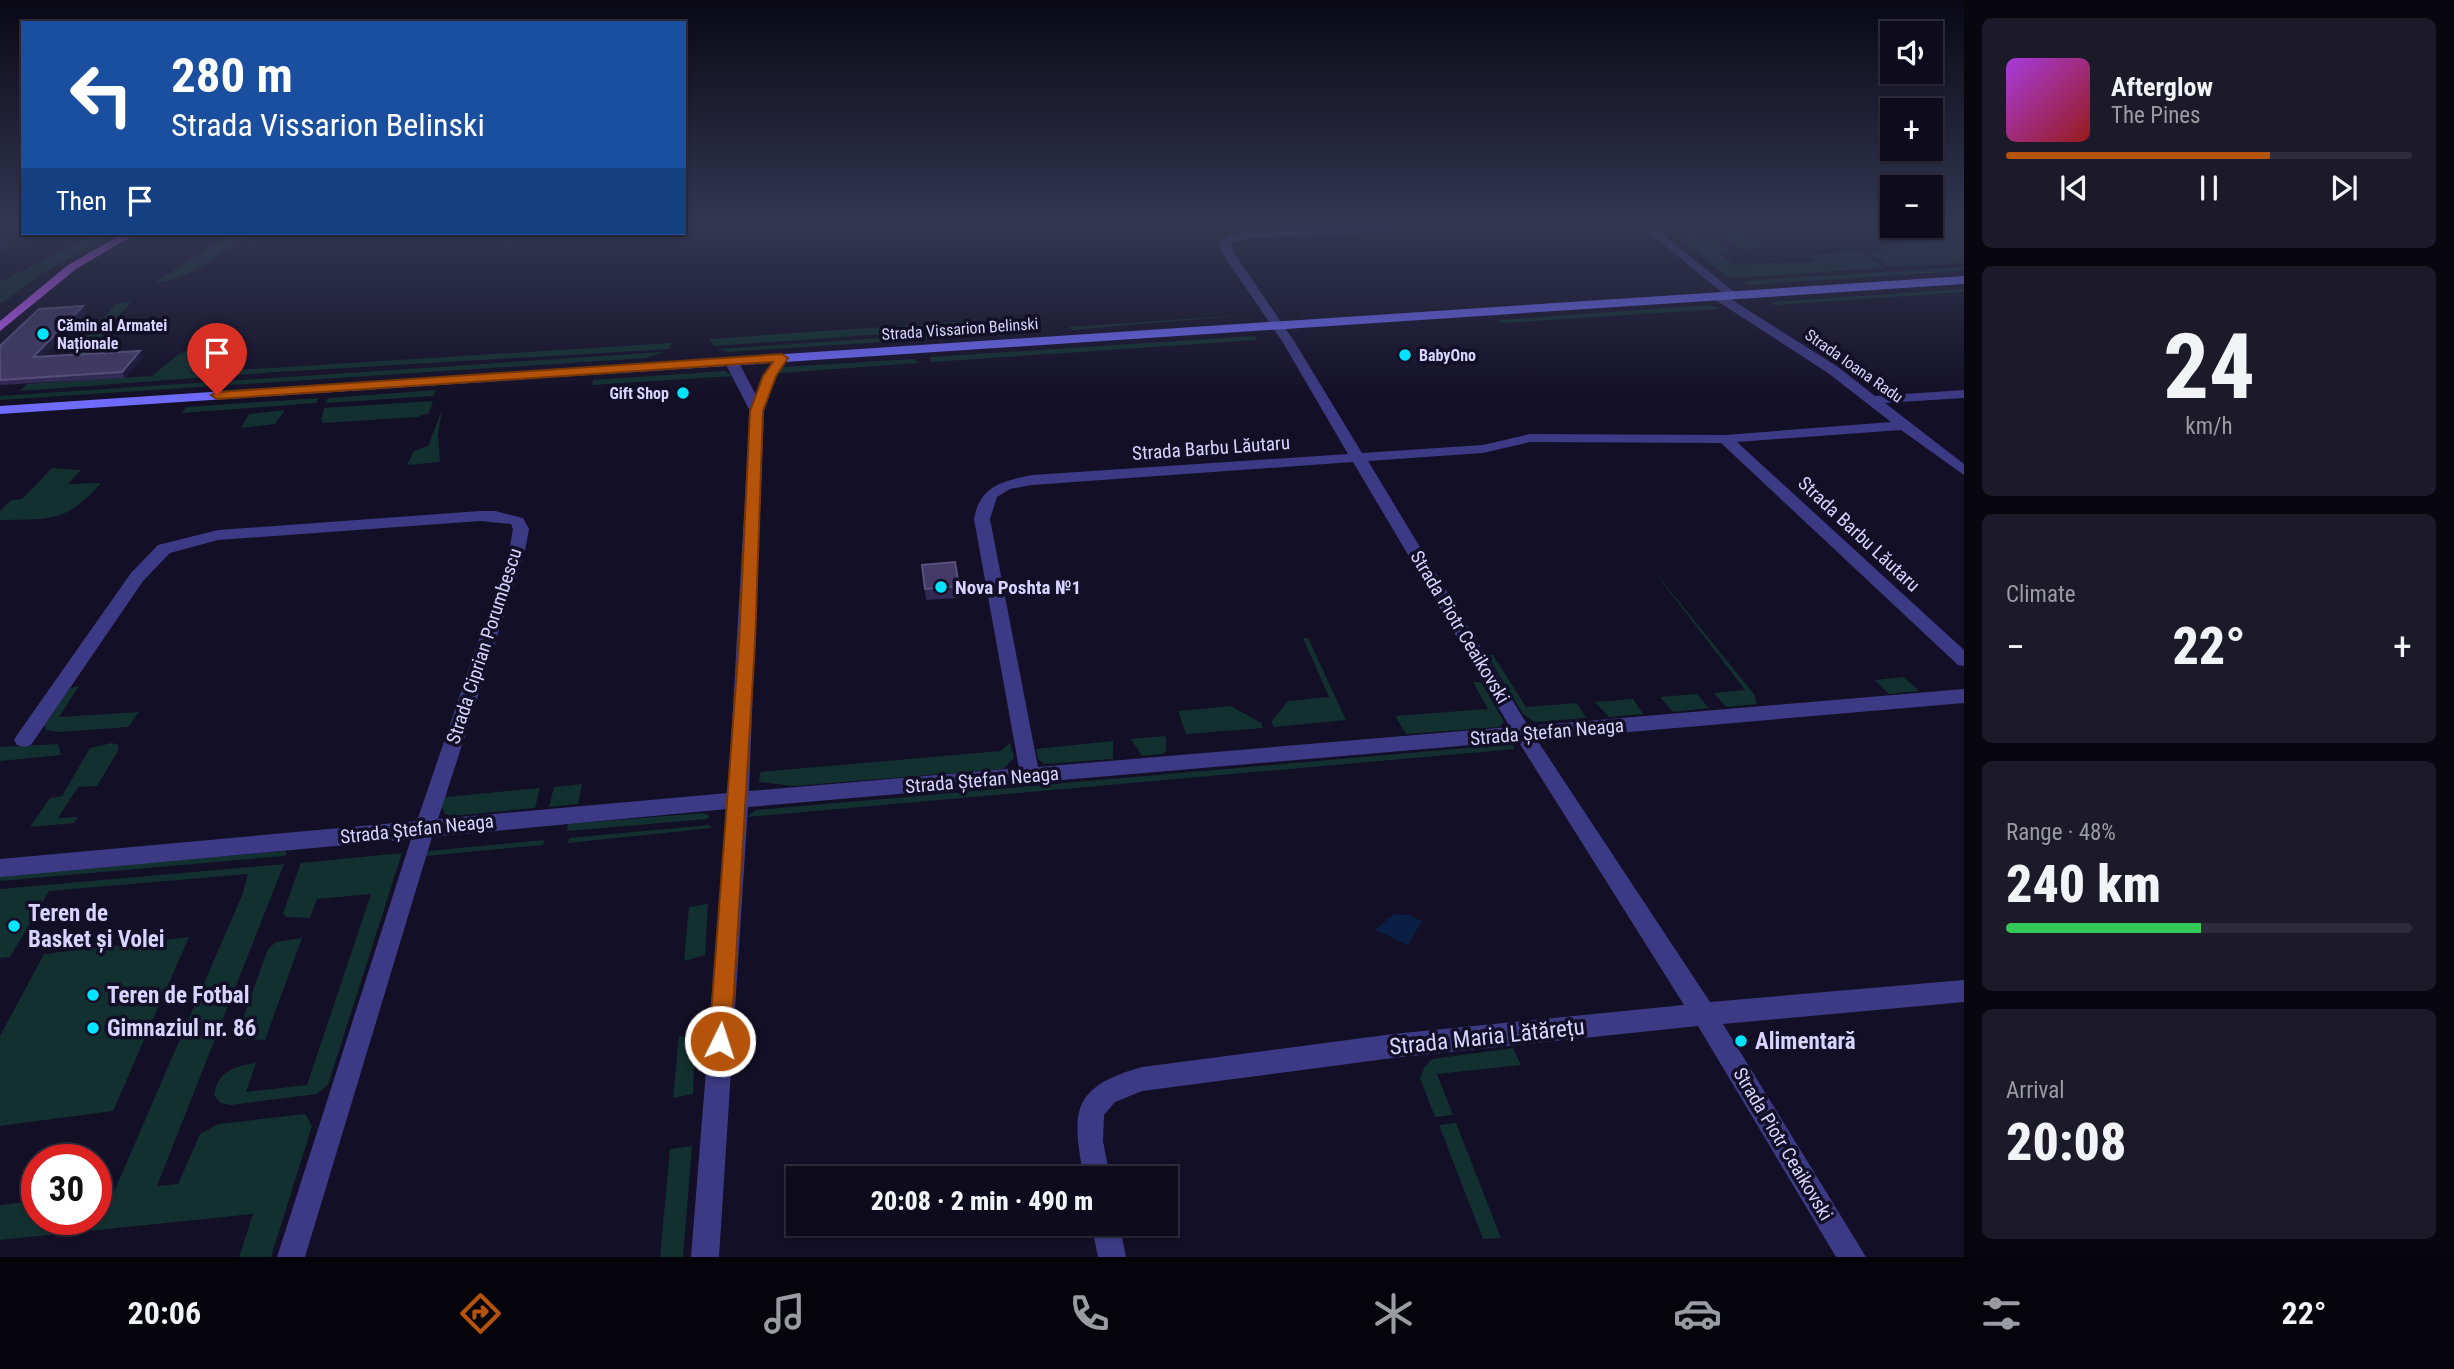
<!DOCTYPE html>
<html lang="en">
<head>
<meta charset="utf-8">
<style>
  body { margin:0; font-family:"Roboto Condensed",sans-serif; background:#1c1929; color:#f1f3f6; height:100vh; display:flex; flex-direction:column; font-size:26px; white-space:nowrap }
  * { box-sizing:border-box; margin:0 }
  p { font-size:23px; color:#9b9ba3 }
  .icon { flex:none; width:38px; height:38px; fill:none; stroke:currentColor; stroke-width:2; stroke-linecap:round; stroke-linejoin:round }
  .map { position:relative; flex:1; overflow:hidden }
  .side { display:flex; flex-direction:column; gap:18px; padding:18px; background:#08060f; width:490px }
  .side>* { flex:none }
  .banner { position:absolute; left:21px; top:21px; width:665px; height:214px; border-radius:0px; box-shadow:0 2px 5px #0004,0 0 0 2px #2e2b3b; background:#1a4fa0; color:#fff; overflow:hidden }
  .tools { position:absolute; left:1880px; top:21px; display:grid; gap:14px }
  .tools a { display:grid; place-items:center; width:63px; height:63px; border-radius:0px; background:#0e0b1c; box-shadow:0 2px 5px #0004,0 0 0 2px #2e2b3b; font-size:35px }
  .speed { position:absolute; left:21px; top:1144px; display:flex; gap:14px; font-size:35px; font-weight:700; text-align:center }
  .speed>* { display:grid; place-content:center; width:91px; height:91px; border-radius:50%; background:#0e0b1c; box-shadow:0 2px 5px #0004,0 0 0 2px #2e2b3b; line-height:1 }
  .speed .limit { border:10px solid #d22; background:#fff; color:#111 }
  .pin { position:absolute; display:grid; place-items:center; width:60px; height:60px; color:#fff; margin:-72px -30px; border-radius:50% 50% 50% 0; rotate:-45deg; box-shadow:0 0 7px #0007 }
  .pin .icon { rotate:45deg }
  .me { position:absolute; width:77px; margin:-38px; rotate:4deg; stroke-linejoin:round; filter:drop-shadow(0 0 5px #0008) }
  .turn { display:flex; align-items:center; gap:24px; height:147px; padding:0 35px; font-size:32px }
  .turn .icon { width:91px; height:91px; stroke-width:2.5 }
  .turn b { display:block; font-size:49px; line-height:60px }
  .then { display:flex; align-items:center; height:66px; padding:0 35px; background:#0003; gap:14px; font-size:26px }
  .big { font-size:52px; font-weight:800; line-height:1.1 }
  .side .tile { flex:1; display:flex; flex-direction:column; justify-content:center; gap:10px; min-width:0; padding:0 24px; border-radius:10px; background:#1c1929 }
  .side .dial { align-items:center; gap:0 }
  .dial b { font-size:91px; line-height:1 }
  .song { display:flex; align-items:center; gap:21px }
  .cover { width:84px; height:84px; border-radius:10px; background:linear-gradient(135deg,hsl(280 70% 55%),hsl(0 70% 35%)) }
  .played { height:7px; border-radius:4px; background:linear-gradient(90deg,#b45309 65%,#2e2b3b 65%) }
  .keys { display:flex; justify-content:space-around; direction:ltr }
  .heat { display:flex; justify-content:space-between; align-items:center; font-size:38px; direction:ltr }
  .charge { height:10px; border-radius:5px; background:linear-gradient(90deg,#34c759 48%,#2e2b3b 0) }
  .trip { position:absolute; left:786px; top:1166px; width:392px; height:70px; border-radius:0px; background:#0e0b1c; box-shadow:0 2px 5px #0004,0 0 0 2px #2e2b3b; font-weight:800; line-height:70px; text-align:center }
  .tabs { display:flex; height:112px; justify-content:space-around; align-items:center; background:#06040b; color:#9b9ba3 }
  .tabs .icon { width:49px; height:49px }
  .tabs .current { color:#b45309 }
  .tabs b { font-size:32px; color:#f1f3f6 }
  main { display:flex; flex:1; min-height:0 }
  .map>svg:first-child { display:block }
  .green { fill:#12302f }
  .water { fill:#0a1f44 }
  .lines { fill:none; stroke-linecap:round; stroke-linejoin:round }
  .street { fill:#3d3a85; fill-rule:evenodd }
  .secondary { fill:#6f6bff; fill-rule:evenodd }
  .primary { fill:#c25bff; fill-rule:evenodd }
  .wall { fill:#312854 }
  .shaded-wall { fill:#1d163a }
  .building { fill:#433a66; stroke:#5a527e; stroke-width:2 }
  .route { fill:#b45309; stroke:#753606; stroke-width:2 }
  .poi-dot { fill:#00e5ff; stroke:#130f26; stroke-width:2.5 }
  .labels { text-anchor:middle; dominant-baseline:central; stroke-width:7; stroke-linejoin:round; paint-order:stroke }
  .far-poi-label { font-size:16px; font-weight:bold; fill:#d9d4ff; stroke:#130f26; text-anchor:start }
  .far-street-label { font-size:16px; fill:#d9d4ff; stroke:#130f26 }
  .street-label { font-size:19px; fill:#d9d4ff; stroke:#130f26 }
  .poi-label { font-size:19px; font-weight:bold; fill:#d9d4ff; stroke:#130f26; text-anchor:start }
  .near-poi-label { font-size:23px; font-weight:bold; fill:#d9d4ff; stroke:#130f26; text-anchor:start }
  .near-street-label { font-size:23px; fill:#d9d4ff; stroke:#130f26 }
</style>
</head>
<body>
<main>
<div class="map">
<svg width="1964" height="1257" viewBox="0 0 1964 1257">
  <rect width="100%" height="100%" fill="#130f26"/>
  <!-- green -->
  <path class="green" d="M 1740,231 L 1768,248 L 1741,249 L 1721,234 Z
    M 99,233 L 114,233 L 42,273 L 4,302 L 0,303 L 0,282 Z
    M 233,233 L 244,238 C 221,253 183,284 155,282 Z
    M 1690,235 C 1708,234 1716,240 1730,252 L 1718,253 L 1734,265 L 1815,262 L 1806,255 L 1862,252 L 1885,268 L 1729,278 L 1680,239 Z
    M 1964,240 L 1964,263 L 1890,267 L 1866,252 L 1886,251 L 1877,244 Z
    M 1964,267 L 1964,271 L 1748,285 L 1743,281 Z
    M 1964,289 L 1964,292 L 1775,305 L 1771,302 Z
    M 131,302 L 81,360 L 68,357 L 117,303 Z
    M 1708,305 L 1722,309 L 1502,323 L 1499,320 Z
    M 1259,314 L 1072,330 L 1069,327 Z
    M 971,321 L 972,328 L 714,346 L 709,339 Z
    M 973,332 L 974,336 L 727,352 L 718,349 Z
    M 1255,336 L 1257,340 L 931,362 L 930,357 Z
    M 240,343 L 221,371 L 672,343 L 669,349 L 276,372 L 20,391 L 27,384 L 152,376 L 180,353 L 210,346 Z
    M 664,352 L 646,358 L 0,400 L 0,396 Z
    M 913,359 L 918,363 L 779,373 L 779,370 L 784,367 Z
    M 725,371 L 733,376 L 592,385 L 593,380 Z
    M 436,390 L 433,396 L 325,403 L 328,398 Z
    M 319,398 L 316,403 L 182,413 L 186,407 Z
    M 433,401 L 429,413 L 417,417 L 323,423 L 321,420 L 324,408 Z
    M 285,410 L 275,424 L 241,428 L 249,414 Z
    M 442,410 L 438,434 L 440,462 L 407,465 L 414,451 L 428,446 Z
    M 52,468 L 81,470 L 68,484 L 101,483 C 66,523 50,519 0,520 L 0,511 L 11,500 L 22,499 Z
    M 1650,566 L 1754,694 L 1757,704 L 1726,707 L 1714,693 L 1745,690 Z
    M 1303,638 L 1308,638 L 1346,720 L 1274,727 L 1271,722 L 1288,701 L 1329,697 Z
    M 1487,655 L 1493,655 L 1526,707 L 1577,703 L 1586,718 L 1535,722 L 1523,714 Z
    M 1904,677 L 1919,691 L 1889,694 L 1875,680 Z
    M 1473,682 L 1481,682 L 1504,722 L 1499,727 L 1406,734 L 1395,716 L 1488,709 Z
    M 79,686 L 59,717 L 139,712 L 128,727 L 60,732 L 46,730 L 45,725 L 70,688 Z
    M 1697,694 L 1709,708 L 1673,712 L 1660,697 Z
    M 1633,699 L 1643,714 L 1609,717 L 1595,702 Z
    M 1231,706 L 1261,723 L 1263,728 L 1186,734 L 1178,711 Z
    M 1166,736 L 1166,750 L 1163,754 L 1142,756 L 1131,739 Z
    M 1113,741 L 1113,759 L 1044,764 L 1038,759 L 1036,749 Z
    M 112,743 L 118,745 L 118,751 L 97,786 L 78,787 L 58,818 L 78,817 L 74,823 L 30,827 L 50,798 L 62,796 L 90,748 Z
    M 1010,743 L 1014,758 L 1003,769 L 793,786 L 759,782 L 760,772 L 1000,751 Z
    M 58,744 L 61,755 L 0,761 L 0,747 Z
    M 1512,744 L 1515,749 L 747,817 L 756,810 Z
    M 582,784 L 578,804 L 549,807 L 554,787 Z
    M 540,788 L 535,808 L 451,816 L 445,814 L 441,806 L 442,798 L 446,797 Z
    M 703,813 L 710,816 L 707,819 L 567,831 L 568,824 Z
    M 709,825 L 712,828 L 568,843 L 569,838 Z
    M 544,840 L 543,845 L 426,856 L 428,851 Z
    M 286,851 L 286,855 L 283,856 L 0,881 L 0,874 Z
    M 402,853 L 328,1085 L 317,1094 L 231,1105 L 220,1103 L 214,1095 C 219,1070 233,1067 256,1063 L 246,1092 L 307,1085 L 371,894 L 317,899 L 310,918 L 286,917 L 283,913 L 301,863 Z
    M 284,864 L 157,1186 L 178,1184 L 200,1134 L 218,1124 L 305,1114 L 312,1126 L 271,1257 L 239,1257 L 253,1214 L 0,1240 L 0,1205 L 37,1201 L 37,1220 L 96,1220 L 96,1194 L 114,1192 L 243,893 L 248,874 L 49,891 L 10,957 L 0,958 L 0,889 Z
    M 708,904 L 705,955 L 684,961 L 689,907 Z
    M 189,937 L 113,1111 L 0,1126 L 0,1036 L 44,954 Z
    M 302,938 L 265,1040 L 242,1039 L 237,1035 L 268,949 L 276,942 Z
    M 679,1036 L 690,1038 L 701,1048 L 699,1060 L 694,1067 L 693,1094 L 673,1098 Z
    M 1513,1048 L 1521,1065 L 1437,1074 L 1453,1115 L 1435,1117 L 1420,1078 L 1424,1068 L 1432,1059 Z
    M 1456,1123 L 1501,1238 L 1483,1239 L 1439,1125 Z
    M 692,1146 L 683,1257 L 660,1257 L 670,1149 Z"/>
  <!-- water -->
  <path class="water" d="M 1394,914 L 1409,915 L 1422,921 L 1408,945 L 1375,930 Z"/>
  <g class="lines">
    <!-- street -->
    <path class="street" d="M 1411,224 L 1475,224 L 1470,227 L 1251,238 L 1231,243 L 1234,253 L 1294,341 L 1362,453 L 1483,445 L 1530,434 L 1725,435 L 1891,422 L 1828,373 L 1714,299 L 1714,293 L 1725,295 L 1639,224 L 1650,224 L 1738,295 L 1729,298 L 1838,367 L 1875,396 L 1964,390 L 1964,398 L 1885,403 L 1964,464 L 1964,475 L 1901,430 L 1737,442 L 1964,650 L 1964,666 L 1958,665 L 1721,443 L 1530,442 L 1483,453 L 1368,461 L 1528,726 L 1964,689 L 1964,703 L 1537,740 L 1710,1002 L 1964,980 L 1964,1002 L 1723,1024 L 1866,1257 L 1836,1257 L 1698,1026 L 1393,1058 L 1142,1091 L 1115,1102 L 1104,1115 L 1103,1141 L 1110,1178 L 1084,1178 C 1071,1111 1071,1087 1142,1067 L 1393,1034 L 1684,1005 L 1518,741 L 748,807 L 719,1257 L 691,1257 L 727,809 L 432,837 L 305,1257 L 277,1257 L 411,839 L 0,877 L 0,859 L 417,821 L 509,551 L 513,529 L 511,524 L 480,521 L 218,540 L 170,553 L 143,581 L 31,745 L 24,747 L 17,745 L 14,740 L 17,735 L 131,573 L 158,545 L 218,530 L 480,511 L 495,511 L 523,518 L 529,529 L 525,551 L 438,819 L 728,793 L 750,411 L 724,361 L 731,357 L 738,361 L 756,395 L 762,376 L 777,355 L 787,355 L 788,358 L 776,376 L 764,411 L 749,791 L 1019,768 L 974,519 C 980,486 1002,481 1032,475 L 1348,454 L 1282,341 L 1222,253 L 1219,242 L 1229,235 L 1251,232 ZM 1353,462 L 1510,727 L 1038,767 L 990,519 L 997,497 L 1010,489 L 1032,485 Z
      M 1091,1223 L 1119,1223 L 1126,1257 L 1098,1257 Z"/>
    <!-- secondary -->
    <path class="secondary" d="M 1964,276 L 1964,284 L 0,414 L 0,406 Z"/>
    <!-- primary -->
    <path class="primary" d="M 124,233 L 137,233 L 76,269 L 0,331 L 0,321 L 68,265 Z"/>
  </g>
  <!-- wall -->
  <path class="wall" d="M 83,306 L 86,312 L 43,356 L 144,356 L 125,378 L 0,385 L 0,346 Z
    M 922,565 L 959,586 L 959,598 L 926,600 Z"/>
  <!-- shaded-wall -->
  <path class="shaded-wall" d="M 0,230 L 13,249 L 0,252 Z
    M 83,306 L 86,312 L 37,362 L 33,357 Z
    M 140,351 L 144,356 L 125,378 L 122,372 Z"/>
  <!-- building -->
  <path class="building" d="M 83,306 L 33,357 L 140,351 L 122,372 L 0,380 L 0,346 L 39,309 Z
    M 955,562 L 959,586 L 925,589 L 922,565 Z"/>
  <!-- sky -->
  <linearGradient id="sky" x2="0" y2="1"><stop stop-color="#0a0815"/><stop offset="0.56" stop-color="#333752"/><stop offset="1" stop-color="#333752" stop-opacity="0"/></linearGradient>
  <rect width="1964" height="400" fill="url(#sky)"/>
  <!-- route -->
  <path class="route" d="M 782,354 L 788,358 L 776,376 L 763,411 L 755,643 L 731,1041 L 728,1048 L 720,1051 L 712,1048 L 709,1041 L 739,643 L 750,411 L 763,376 L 773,362 L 217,399 L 211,395 L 217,392 Z"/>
  <!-- markers -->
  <g class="poi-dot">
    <circle cx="43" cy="334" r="7"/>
    <circle cx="1405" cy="355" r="7"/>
    <circle cx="683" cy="393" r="7"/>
    <circle cx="941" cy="587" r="7"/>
    <circle cx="14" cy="926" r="7"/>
    <circle cx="93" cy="995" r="7"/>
    <circle cx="93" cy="1028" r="7"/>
    <circle cx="1741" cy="1041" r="7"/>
  </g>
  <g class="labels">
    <!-- far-poi labels -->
    <g class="far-poi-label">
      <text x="57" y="325">Cămin al Armatei<tspan x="57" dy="18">Naționale</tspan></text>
      <text x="1419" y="355">BabyOno</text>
      <text x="669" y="393" text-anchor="end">Gift Shop</text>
    </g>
    <!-- far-street labels -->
    <g class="far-street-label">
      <text transform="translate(960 329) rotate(-4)">Strada Vissarion Belinski</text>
      <text transform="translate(1854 366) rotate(35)">Strada Ioana Radu</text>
    </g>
    <!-- street labels -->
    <g class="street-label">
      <text transform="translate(1211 448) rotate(-4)">Strada Barbu Lăutaru</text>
      <text transform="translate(1859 534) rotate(43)">Strada Barbu Lăutaru</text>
      <text transform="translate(1460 627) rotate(59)">Strada Piotr Ceaikovski</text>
      <text transform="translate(484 646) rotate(-72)">Strada Ciprian Porumbescu</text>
      <text transform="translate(1547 732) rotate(-5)">Strada Ștefan Neaga</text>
      <text transform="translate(982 780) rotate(-5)">Strada Ștefan Neaga</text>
      <text transform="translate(417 829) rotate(-6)">Strada Ștefan Neaga</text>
      <text transform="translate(1783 1144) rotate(59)">Strada Piotr Ceaikovski</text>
    </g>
    <!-- poi labels -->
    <g class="poi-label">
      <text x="955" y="587">Nova Poshta №1</text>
    </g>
    <!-- near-poi labels -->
    <g class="near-poi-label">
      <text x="28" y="913">Teren de<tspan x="28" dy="26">Basket și Volei</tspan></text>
      <text x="107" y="995">Teren de Fotbal</text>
      <text x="107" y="1028">Gimnaziul nr. 86</text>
      <text x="1755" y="1041">Alimentară</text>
    </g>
    <!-- near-street labels -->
    <g class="near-street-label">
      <text transform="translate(1487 1037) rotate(-6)">Strada Maria Lătărețu</text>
    </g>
  </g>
</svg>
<div class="tools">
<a><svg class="icon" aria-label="sound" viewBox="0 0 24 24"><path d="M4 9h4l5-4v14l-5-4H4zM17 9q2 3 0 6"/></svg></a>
<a>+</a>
<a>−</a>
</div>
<div class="speed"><div class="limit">30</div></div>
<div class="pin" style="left:217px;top:395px;background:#d93025"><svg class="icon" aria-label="arrive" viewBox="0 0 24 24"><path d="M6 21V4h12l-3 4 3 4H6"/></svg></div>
<svg class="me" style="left:720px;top:1041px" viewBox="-20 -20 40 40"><circle r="17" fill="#b45309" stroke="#fff" stroke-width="3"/><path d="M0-11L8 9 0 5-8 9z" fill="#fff"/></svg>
<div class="trip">20:08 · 2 min · 490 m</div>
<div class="banner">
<div class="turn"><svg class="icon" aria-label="left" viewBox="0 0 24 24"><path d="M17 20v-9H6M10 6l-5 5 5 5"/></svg><div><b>280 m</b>Strada Vissarion Belinski</div></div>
<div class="then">Then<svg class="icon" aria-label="arrive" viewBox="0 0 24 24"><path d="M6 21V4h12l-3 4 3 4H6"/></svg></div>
</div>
</div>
<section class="side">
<div class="tile">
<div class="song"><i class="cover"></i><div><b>Afterglow</b><p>The Pines</p></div></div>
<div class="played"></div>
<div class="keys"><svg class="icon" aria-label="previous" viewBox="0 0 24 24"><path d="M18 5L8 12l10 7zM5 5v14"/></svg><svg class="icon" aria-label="pause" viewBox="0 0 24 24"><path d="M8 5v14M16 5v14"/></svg><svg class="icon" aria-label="next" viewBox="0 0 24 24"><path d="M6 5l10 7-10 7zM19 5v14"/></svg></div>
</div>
<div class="tile dial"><b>24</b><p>km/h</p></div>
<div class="tile"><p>Climate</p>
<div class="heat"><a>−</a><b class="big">22°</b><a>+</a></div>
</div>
<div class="tile"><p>Range · 48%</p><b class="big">240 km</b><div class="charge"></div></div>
<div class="tile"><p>Arrival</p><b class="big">20:08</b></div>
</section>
</main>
<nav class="tabs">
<b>20:06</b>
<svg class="icon current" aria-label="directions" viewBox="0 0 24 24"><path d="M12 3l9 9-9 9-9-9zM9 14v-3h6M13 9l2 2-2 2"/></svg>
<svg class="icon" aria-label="music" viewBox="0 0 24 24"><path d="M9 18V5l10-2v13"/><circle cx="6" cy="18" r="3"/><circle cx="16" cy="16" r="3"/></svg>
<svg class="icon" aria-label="phone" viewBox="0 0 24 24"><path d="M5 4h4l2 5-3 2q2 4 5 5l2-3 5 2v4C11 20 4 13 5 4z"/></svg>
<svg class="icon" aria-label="climate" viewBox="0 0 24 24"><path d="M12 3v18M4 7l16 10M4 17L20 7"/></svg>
<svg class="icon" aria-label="car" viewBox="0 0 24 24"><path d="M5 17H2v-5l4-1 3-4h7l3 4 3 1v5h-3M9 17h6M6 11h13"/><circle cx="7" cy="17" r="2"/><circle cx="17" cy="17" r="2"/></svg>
<svg class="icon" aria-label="filters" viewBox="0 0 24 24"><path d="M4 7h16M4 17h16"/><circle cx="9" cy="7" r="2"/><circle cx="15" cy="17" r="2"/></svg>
<b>22°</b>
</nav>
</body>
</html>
